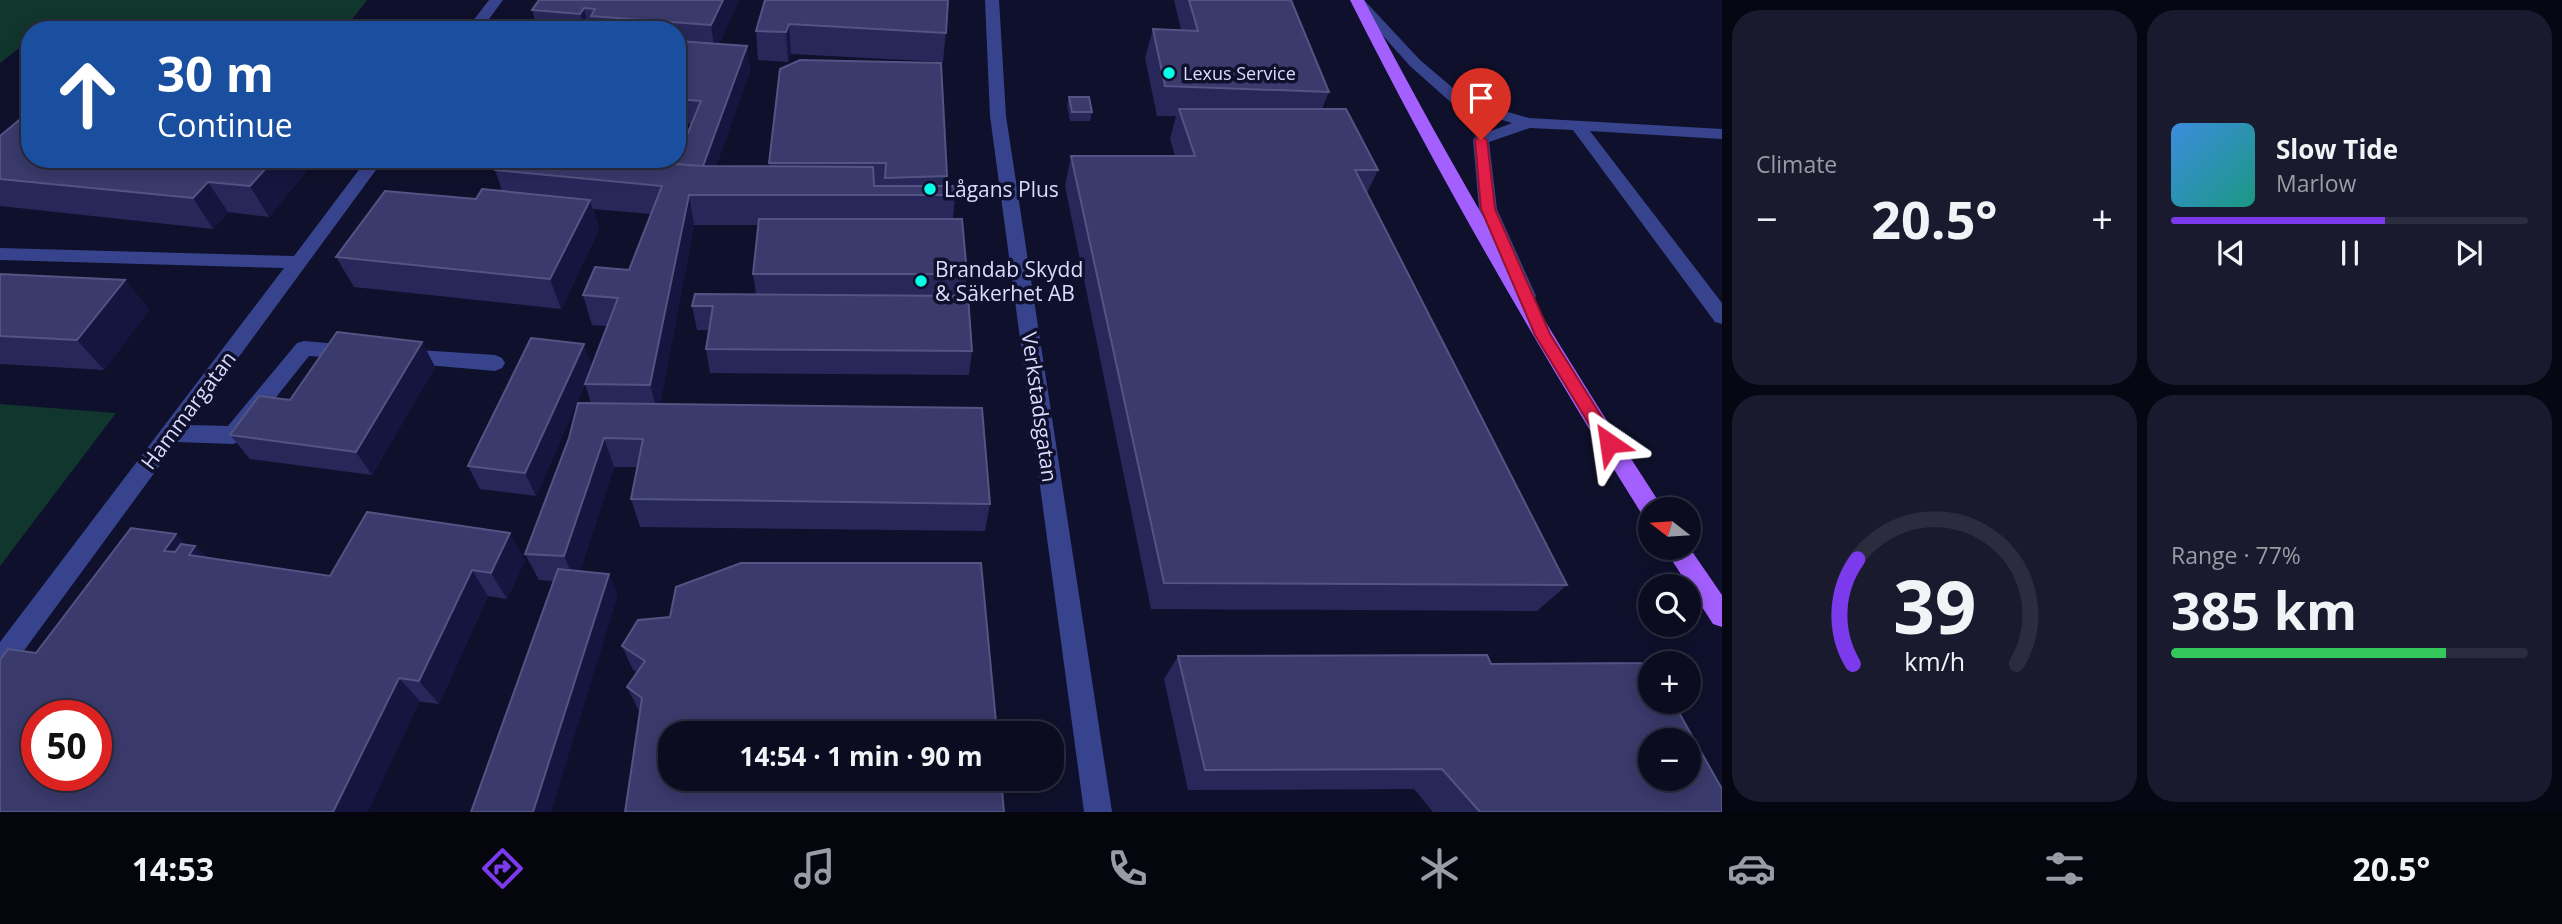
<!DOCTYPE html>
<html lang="en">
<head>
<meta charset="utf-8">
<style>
  body { margin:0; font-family:"Open Sans",sans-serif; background:#191a2d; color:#f1f3f6; height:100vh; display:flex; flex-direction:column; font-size:26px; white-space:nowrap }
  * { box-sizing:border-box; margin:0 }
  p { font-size:23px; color:#9a9ba5 }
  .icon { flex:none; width:38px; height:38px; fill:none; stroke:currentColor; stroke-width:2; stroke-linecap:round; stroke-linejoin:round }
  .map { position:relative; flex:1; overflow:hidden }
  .panel { display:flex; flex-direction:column; gap:10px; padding:10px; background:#060712; width:840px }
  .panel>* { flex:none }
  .guide { position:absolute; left:21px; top:21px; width:665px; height:147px; border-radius:28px; box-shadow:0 4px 18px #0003,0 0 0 2px #2b2c3e; background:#1a4fa0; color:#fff; overflow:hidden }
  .needle { width:46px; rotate:287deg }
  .fabs { position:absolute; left:1638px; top:497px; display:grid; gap:14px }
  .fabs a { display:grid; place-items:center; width:63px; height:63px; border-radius:50%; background:#0b0c20; box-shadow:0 4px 18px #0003,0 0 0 2px #2b2c3e; font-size:35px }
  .speed { position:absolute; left:21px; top:700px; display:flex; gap:14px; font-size:35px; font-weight:700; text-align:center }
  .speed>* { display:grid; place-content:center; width:91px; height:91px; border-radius:50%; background:#0b0c20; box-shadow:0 4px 18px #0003,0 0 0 2px #2b2c3e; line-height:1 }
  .speed .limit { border:10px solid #d22; background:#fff; color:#111 }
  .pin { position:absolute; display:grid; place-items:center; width:60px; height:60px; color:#fff; margin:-72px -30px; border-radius:50% 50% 50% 0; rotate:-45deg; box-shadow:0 0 7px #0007 }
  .pin .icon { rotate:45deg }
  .me { position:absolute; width:77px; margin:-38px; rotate:328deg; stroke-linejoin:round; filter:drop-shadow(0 0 5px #0008) }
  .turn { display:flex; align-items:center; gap:24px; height:147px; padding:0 21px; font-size:32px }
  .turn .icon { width:91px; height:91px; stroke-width:2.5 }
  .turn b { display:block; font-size:49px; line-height:60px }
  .big { font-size:52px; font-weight:700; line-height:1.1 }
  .panel .tile { flex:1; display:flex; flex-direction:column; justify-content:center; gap:10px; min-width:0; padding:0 24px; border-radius:28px; background:#191a2d }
  .panel .dial { align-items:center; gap:0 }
  .dial svg { height:182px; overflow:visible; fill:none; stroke:#2b2c3e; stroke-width:7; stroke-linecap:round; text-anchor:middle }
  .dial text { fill:#f1f3f6; stroke:none }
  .song { display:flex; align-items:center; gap:21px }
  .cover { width:84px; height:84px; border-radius:10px; background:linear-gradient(135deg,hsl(210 70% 55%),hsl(170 70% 35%)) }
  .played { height:7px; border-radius:4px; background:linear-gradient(90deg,#7c3aed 60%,#2b2c3e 60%) }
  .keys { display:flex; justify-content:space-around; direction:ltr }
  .heat { display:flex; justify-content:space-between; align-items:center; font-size:38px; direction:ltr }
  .charge { height:10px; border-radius:5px; background:linear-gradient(90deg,#34c759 77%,#2b2c3e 0) }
  .panel .tiles { flex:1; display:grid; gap:10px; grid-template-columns:repeat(2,1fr) }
  .trip { position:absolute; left:658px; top:721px; width:406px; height:70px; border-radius:28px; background:#0b0c20; box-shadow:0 4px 18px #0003,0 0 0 2px #2b2c3e; font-weight:700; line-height:70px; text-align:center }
  .dock { display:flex; height:112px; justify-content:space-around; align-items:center; background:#04050d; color:#9a9ba5 }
  .dock .icon { width:49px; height:49px }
  .dock .on { color:#7c3aed }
  .dock b { font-size:32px; color:#f1f3f6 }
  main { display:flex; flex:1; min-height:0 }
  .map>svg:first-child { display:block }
  .green { fill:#11362d }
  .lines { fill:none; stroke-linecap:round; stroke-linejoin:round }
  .minor { fill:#37448d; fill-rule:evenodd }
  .major { fill:#a460ff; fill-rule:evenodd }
  .wall { fill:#27275a }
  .shaded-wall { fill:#161540 }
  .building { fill:#3a3a6c; stroke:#535483; stroke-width:2; fill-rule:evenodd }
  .route { fill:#e11d48; stroke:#92132f; stroke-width:2 }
  .poi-dot { fill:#05ffe7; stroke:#0f102b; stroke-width:2.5 }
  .labels { text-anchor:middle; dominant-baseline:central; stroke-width:7; stroke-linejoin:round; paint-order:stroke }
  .far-poi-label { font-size:18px; fill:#d9dcff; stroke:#0f102b; text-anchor:start }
  .poi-label { font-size:21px; fill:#d9dcff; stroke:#0f102b; text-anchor:start }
  .street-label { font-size:21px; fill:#d9dcff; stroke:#0f102b }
</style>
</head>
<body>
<main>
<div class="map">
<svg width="1722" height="812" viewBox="0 0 1722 812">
  <rect width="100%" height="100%" fill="#0f102b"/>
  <!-- green -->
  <path class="green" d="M 0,0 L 367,0 L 344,30 L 30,30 L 30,40 L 0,63 Z
    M 0,404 L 116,413 L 0,566 Z"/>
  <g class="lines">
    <!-- minor -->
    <path class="minor" d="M 489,0 L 503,0 L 481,30 L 466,30 Z
      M 985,0 L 999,0 L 1006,116 L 1112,812 L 1084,812 L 990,116 Z
      M 1351,0 L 1364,0 L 1420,60 L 1467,100 L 1529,118 L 1722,129 L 1722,139 L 1590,131 L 1722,303 L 1722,324 L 1715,322 L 1573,130 L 1530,128 L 1489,142 L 1497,209 L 1536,296 L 1533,301 L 1519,301 L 1479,209 L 1473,140 L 1475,137 L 1512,123 L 1455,106 L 1410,66 Z
      M 367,159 L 384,159 L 189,425 L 228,426 L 297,343 L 304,341 L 351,345 L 358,347 L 361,352 L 358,357 L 351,359 L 309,356 L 241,441 L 233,444 L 177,442 L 9,671 L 0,674 L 0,642 L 284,268 L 0,260 L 0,248 L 294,256 Z
      M 404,349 L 495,355 L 502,358 L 505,363 L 502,368 L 495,371 L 404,363 L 397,361 L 394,356 L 397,351 Z"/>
    <!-- major -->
    <path class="major" d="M 1350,0 L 1364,0 C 1454,173 1553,339 1659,502 L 1662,509 L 1650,509 L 1650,518 L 1643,516 C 1538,348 1439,177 1350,0 Z
      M 1689,547 L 1722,595 L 1722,627 L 1713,624 L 1664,548 Z"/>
  </g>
  <!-- wall -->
  <path class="wall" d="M 739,0 L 719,44 L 747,46 L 750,71 L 716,166 L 769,167 L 780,69 L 947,176 L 946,186 L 955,195 L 953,219 L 967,274 L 965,296 L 972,351 L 969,375 L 710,373 L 706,349 L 709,330 L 697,330 L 692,306 L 756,294 L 753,274 L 758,225 L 694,225 L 660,404 L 990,504 L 985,531 L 640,527 L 631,499 L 637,467 L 614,467 L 580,571 L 618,595 L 553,581 L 539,580 L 525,554 L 591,403 L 585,384 L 536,496 L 480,489 L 468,466 L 584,344 L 591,367 L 607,326 L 592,325 L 583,295 L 629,270 L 651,214 L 593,209 L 599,230 L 561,309 L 354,287 L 336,257 L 476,199 L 502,191 L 495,170 L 675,164 L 692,124 L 677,123 L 677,30 L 538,30 L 532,10 Z
    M 765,0 L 949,0 L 943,62 L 791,54 L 788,62 L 758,60 L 756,31 Z
    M 1174,0 L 1291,0 L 1329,92 L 1322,109 L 1378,170 L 1367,193 L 1567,585 L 1537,611 L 1151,609 L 1065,186 L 1071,156 L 1175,156 L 1170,139 L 1176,116 L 1157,116 L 1145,58 L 1153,29 L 1181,30 Z
    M 1069,97 L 1092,112 L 1090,121 L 1070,121 L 1067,106 Z
    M 0,136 L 313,163 L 269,217 L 228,212 L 213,229 L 0,206 Z
    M 0,274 L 125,280 L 149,310 L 104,370 L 0,364 Z
    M 422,342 L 435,367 L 372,475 L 250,459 L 230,435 L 290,400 Z
    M 187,545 L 195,546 L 207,557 L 330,576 L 525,560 L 507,599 L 488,596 L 439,704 L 36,653 Z
    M 741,563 L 640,711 L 638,709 L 627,687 L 637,672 L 633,670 L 622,646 L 670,617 Z
    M 1178,656 L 1491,664 L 1722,812 L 1433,812 L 1414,789 L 1188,790 L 1164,679 Z"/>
  <!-- shaded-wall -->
  <path class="shaded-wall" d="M 723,0 L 739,0 L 715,54 L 711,25 Z
    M 584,8 L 589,30 L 584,30 L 580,14 Z
    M 789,24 L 791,54 L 788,62 L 786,32 Z
    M 747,46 L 750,71 L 706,195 L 701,172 Z
    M 274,159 L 311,159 L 313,163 L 269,217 L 250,186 Z
    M 208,182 L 228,212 L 213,229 L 193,198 Z
    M 689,195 L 694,225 L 658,414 L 650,385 Z
    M 590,200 L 599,230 L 561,309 L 550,279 Z
    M 125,280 L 149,310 L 104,370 L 77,340 Z
    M 422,342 L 435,367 L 372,475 L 356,452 Z
    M 584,344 L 592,368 L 536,496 L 525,473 Z
    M 604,438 L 614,467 L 576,583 L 564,556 Z
    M 510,533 L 525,560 L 507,599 L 491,573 Z
    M 176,534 L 192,550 L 195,546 L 223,572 L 164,551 Z
    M 472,570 L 488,596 L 439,704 L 419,681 Z
    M 609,574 L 618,595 L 551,812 L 533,812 Z
    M 399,678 L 420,701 L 368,812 L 333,812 Z"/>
  <!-- building -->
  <path class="building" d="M 539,0 L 723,0 L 711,25 L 591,16 L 595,9 L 584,8 L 580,14 L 532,10 Z
    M 765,0 L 948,0 L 946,33 L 789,24 L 786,32 L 756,31 Z
    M 1189,0 L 1291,0 L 1329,92 L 1165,86 L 1153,29 L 1198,31 Z
    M 677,41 L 747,46 L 703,166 L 675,164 L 701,101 L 677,99 L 677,73 L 685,56 L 677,56 Z
    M 800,60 L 941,63 L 947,176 L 885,178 L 886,163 L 769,163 L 780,69 Z
    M 1069,97 L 1089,97 L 1092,112 L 1072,112 Z
    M 1179,109 L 1346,109 L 1378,170 L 1355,170 L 1567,585 L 1164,583 L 1071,156 L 1195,156 Z
    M 30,111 L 30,159 L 274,159 L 250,186 L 208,182 L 193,198 L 0,179 L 0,136 Z
    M 501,159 L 626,159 L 700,166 L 873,167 L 874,186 L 954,186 L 955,195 L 689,195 L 650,385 L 585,384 L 618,298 L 583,295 L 595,267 L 629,270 L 662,186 L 495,170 Z
    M 482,189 L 590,200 L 550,279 L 336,257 L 385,191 L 476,199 Z
    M 759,219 L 962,219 L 967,274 L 753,274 Z
    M 0,274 L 125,280 L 77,340 L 0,336 Z
    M 695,294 L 968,296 L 972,351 L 706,349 L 713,306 L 692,306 Z
    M 337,332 L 422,342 L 356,452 L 230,435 L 259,396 L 290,400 Z
    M 531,338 L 584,344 L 525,473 L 468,466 Z
    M 578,403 L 982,408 L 990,504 L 631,499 L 643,439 L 604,438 L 564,556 L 525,554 L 569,438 Z
    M 367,512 L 510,533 L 491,573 L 472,570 L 419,681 L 399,678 L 333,812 L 0,812 L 0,660 L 8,649 L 36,653 L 131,528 L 176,534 L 164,551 L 175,552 L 181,544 L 195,546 L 189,555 L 330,576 ZM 37,716 L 96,716 L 96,775 L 37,775 Z
    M 741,563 L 981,563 L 997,733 L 670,733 L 670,779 L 1001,779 L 1004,812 L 625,812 L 642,698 L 627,687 L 645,661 L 622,646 L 638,620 L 670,617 L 676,587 Z
    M 558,569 L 609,574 L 533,812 L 471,812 Z
    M 1487,655 L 1491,664 L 1652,663 L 1650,663 L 1650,702 L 1673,702 L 1722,789 L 1722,812 L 1480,812 L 1442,769 L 1205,770 L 1178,656 ZM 1650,740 L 1689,740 L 1689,779 L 1650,779 Z"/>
  <!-- route -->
  <path class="route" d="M 1481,136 L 1487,140 L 1495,209 L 1550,334 L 1615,438 L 1618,443 L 1615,447 L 1603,447 L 1535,335 L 1481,209 L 1475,140 Z"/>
  <!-- markers -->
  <g class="poi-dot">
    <circle cx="1169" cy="73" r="7"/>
    <circle cx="930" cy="189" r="7"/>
    <circle cx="921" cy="281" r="7"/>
  </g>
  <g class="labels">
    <!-- far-poi labels -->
    <g class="far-poi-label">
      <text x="1183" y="73">Lexus Service</text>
    </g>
    <!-- poi labels -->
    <g class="poi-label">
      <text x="944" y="189">Lågans Plus</text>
      <text x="935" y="269">Brandab Skydd<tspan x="935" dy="24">&amp; Säkerhet AB</tspan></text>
    </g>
    <!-- street labels -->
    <g class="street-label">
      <text transform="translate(1040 407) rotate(82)">Verkstadsgatan</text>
      <text transform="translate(188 410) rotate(-53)">Hammargatan</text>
    </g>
  </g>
</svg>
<div class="fabs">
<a><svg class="needle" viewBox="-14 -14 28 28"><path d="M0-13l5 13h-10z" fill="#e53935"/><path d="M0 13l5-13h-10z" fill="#9a9ba5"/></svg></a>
<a><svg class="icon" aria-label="search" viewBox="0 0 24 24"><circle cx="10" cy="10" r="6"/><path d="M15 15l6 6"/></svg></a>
<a>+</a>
<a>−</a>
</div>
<div class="speed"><div class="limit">50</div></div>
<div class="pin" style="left:1481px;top:140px;background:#d93025"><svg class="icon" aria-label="arrive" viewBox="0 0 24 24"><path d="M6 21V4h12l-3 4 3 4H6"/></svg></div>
<svg class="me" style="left:1609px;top:443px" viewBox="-20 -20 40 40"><path d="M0-17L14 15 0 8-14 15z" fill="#e11d48" stroke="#fff" stroke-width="4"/></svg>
<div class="trip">14:54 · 1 min · 90 m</div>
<div class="guide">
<div class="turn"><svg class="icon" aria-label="ahead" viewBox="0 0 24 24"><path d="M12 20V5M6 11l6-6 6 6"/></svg><div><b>30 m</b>Continue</div></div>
</div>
</div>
<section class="panel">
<div class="tiles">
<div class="tile"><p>Climate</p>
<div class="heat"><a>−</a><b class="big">20.5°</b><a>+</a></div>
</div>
<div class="tile">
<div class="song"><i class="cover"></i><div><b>Slow Tide</b><p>Marlow</p></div></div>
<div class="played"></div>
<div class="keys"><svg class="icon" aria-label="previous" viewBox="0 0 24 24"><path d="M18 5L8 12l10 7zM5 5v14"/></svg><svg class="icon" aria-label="pause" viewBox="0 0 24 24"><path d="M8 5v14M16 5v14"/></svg><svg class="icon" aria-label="next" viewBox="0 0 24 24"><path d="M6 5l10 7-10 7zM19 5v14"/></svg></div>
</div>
<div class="tile dial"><svg viewBox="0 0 100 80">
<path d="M14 69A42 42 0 1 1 86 69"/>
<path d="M14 69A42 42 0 0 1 16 23" stroke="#7c3aed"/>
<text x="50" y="56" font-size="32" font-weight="700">39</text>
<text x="50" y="72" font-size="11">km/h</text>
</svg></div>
<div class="tile"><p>Range · 77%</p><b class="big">385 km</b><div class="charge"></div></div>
</div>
</section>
</main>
<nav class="dock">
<b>14:53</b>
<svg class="icon on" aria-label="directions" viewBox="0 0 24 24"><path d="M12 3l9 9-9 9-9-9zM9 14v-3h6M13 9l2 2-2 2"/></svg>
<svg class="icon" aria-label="music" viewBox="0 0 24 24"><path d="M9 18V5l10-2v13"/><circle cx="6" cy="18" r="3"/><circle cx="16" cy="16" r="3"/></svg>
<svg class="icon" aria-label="phone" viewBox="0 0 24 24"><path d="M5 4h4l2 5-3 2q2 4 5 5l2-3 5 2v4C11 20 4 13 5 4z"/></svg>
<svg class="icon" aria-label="climate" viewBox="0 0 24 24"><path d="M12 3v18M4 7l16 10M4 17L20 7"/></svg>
<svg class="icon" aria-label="car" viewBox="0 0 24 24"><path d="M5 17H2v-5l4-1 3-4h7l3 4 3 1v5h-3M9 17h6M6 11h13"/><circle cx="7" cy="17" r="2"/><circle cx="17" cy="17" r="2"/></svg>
<svg class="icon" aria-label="filters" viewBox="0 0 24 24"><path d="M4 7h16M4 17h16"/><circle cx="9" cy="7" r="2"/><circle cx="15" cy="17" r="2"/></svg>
<b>20.5°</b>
</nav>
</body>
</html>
